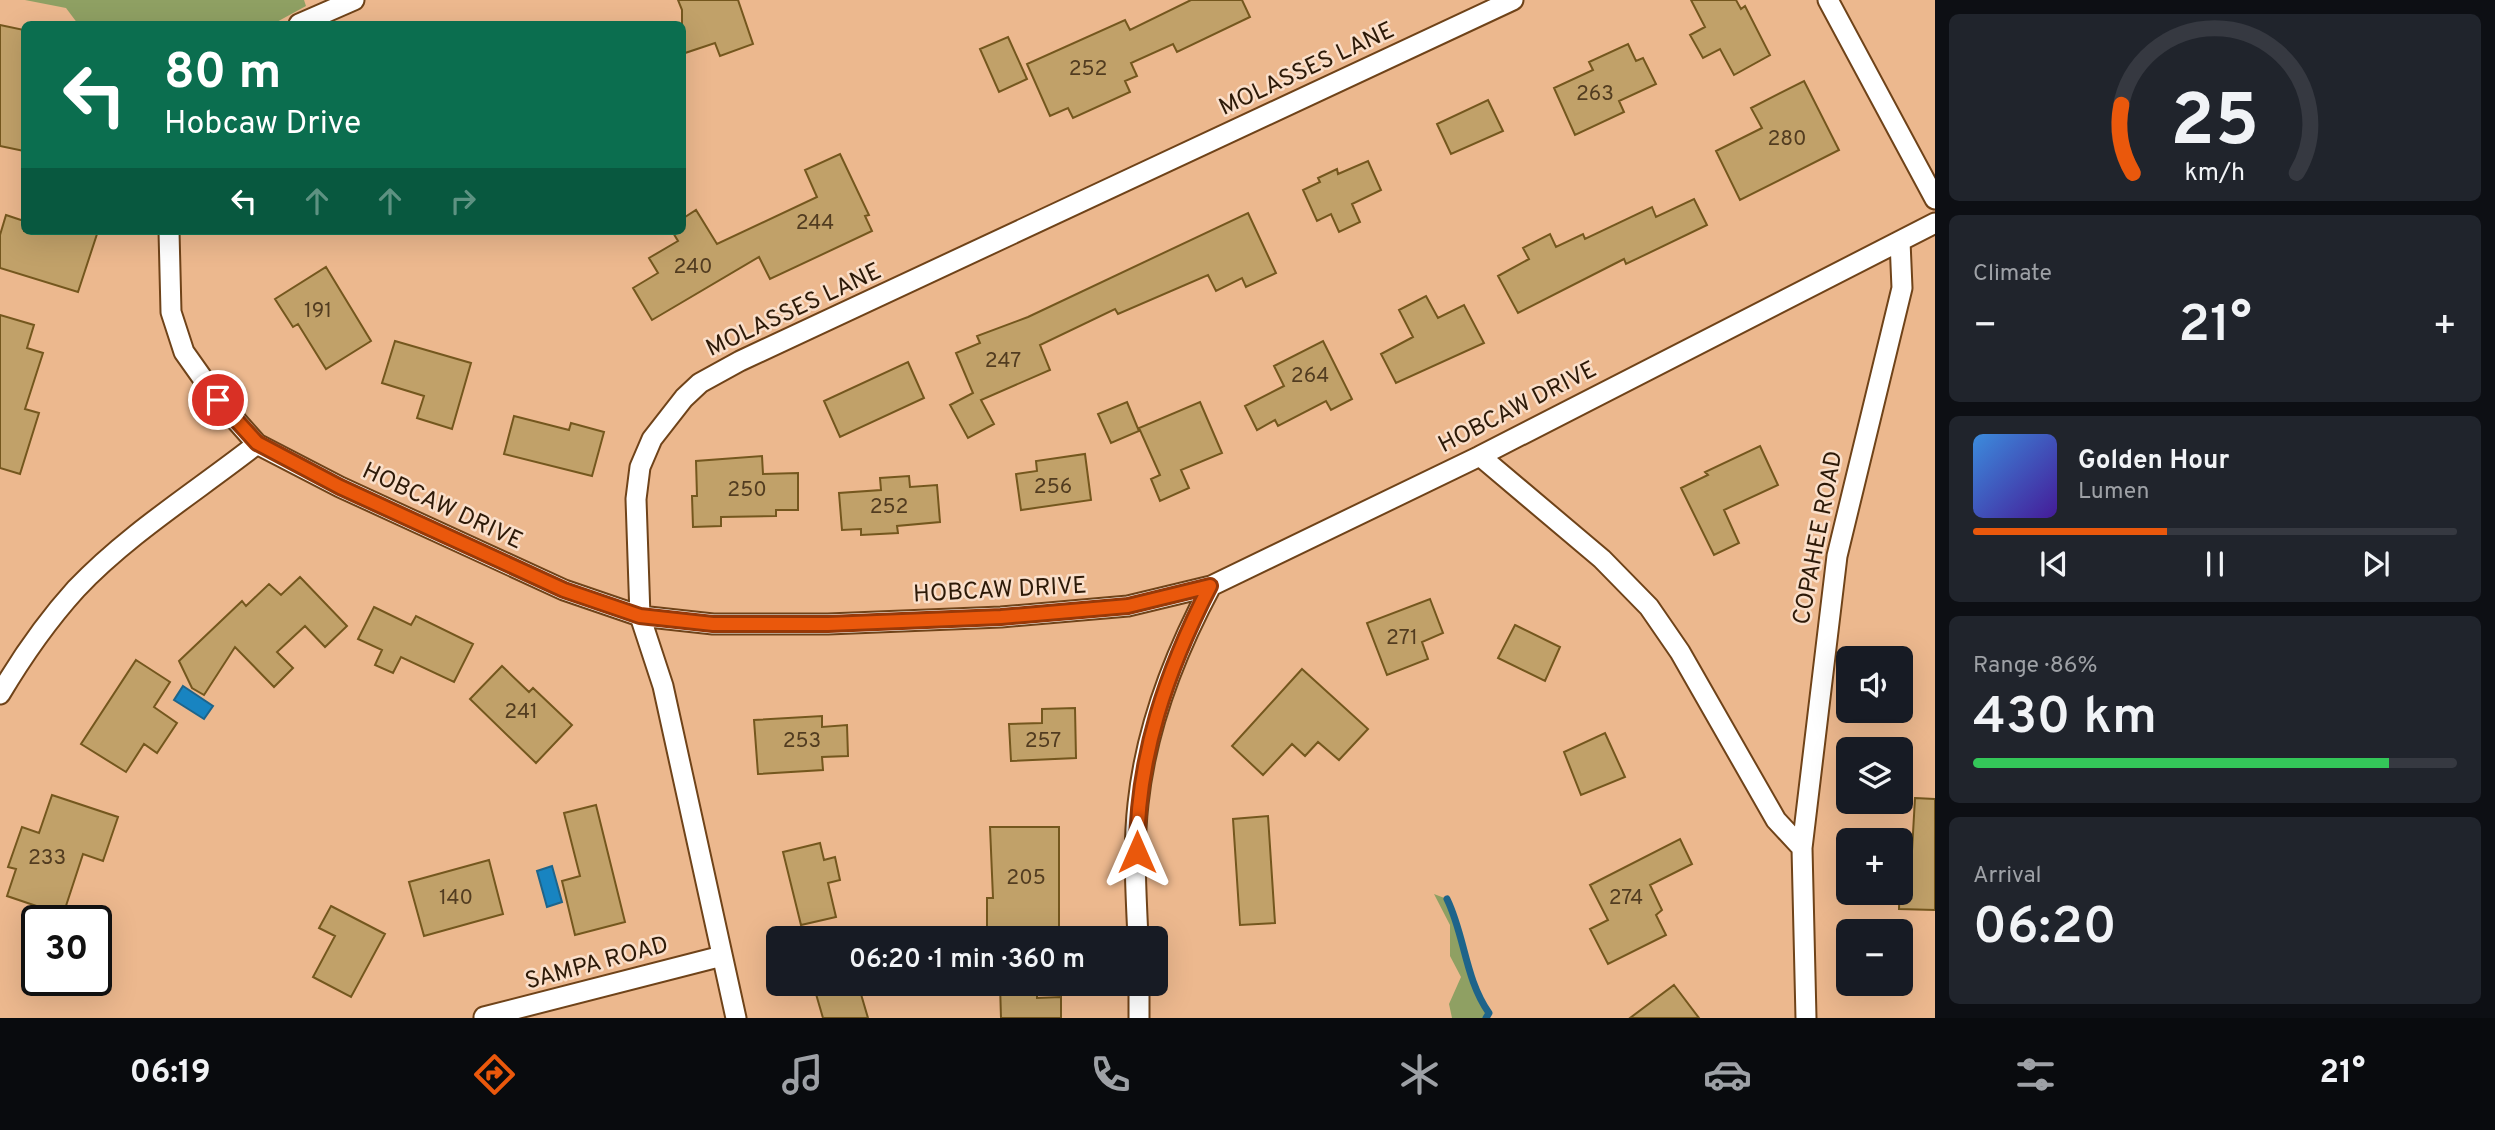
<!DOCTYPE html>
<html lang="en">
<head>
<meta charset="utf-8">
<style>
  body { margin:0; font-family:Overpass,sans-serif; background:#20242c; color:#f1f3f6; height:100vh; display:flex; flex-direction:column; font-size:26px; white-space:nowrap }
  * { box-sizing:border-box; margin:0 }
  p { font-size:23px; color:#9ea1a6 }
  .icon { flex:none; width:38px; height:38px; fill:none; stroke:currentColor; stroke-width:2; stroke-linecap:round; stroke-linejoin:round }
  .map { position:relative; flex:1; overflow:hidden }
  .details { display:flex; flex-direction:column; gap:14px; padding:14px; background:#0d0f14; width:560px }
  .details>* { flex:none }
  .top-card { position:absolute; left:21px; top:21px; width:665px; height:214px; border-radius:10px; box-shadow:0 7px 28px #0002; background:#0b6e4f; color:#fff; overflow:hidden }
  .fabs { position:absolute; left:1836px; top:646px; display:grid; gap:14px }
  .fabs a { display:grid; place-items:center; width:77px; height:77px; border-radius:10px; background:#171b24; box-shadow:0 7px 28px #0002; font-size:35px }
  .speed { position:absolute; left:21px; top:905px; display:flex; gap:14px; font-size:35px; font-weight:700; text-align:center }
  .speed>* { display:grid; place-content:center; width:91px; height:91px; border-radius:50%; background:#171b24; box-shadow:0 7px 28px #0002; line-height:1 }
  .speed .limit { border:4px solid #111; border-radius:10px; background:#fff; color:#111 }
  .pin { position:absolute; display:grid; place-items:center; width:60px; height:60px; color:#fff; margin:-30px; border:4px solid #fff; border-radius:50%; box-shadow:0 2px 7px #0007 }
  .me { position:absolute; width:77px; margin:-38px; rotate:0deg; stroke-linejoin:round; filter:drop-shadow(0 0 5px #0008) }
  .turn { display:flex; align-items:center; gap:24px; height:147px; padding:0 28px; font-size:32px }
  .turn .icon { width:91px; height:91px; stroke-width:2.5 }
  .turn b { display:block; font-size:49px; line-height:60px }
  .lanes { display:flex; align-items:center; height:66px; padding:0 28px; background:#0003; justify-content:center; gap:35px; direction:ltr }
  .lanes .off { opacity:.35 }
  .big { font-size:52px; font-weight:600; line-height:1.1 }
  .details .tile { flex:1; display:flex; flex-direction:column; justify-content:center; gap:10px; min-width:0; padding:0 24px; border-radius:10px; background:#20242c }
  .details .dial { align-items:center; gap:0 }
  .dial svg { height:182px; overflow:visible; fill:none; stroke:#363941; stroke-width:7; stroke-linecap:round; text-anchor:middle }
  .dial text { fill:#f1f3f6; stroke:none }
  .song { display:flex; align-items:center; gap:21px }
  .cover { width:84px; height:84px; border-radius:10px; background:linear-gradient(135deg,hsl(210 70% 55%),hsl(260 70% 35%)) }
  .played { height:7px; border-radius:4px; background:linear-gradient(90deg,#ea580c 40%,#363941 40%) }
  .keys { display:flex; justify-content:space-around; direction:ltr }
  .heat { display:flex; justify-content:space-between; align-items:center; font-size:38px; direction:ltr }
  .charge { height:10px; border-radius:5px; background:linear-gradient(90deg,#34c759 86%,#363941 0) }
  .trip { position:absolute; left:766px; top:926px; width:402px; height:70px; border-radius:10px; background:#171b24; box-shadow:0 7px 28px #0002; font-weight:600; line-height:70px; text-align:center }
  .tabs { display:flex; height:112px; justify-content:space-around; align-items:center; background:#090b0e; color:#9ea1a6 }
  .tabs .icon { width:49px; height:49px }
  .tabs .on { color:#ea580c }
  .tabs b { font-size:32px; color:#f1f3f6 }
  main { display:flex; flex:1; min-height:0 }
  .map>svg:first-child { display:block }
  .green { fill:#8fa063 }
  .water { fill:#1884c1; stroke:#1e648a; stroke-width:2 }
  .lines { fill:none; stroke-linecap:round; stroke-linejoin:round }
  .stream { stroke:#1e648a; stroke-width:7 }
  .building { fill:#c1a169; stroke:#74571e; stroke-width:2 }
  .street-casing { stroke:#6f4319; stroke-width:23 }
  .street { stroke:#fff; stroke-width:19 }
  .route-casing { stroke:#983908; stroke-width:18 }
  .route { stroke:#ea580c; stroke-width:12 }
  .labels { text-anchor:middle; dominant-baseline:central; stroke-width:5; stroke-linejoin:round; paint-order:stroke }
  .number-label { font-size:21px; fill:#523c20 }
  .street-label { font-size:24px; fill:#2d1a08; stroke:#fadfca }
</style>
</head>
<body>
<main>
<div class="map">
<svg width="1935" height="1018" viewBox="0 0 1935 1018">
  <rect width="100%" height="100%" fill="#ecb88e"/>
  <!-- green -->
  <path class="green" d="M 25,0 L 304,0 L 306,6 L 273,24 L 78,24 L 66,8 Z
    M 1434,894 L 1447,899 C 1465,936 1465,979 1489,1013 L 1486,1018 L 1452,1018 L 1449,1004 L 1461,977 L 1450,956 L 1450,925 Z"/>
  <!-- water -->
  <path class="water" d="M 183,686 L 213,706 L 204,719 L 174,700 Z
    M 552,866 L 562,902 L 547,907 L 537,871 Z"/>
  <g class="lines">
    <!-- stream -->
    <path class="stream" d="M 1447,899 C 1465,936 1465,979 1489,1013 L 1486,1018"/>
  </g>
  <!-- building -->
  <path class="building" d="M 678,0 L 738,0 L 753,44 L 720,56 L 715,43 L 682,54 L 682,10 Z
    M 1191,0 L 1242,0 L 1250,17 L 1177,52 L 1173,44 L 1131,63 L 1137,76 L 1125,81 L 1130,92 L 1073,118 L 1068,108 L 1050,116 L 1027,64 L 1125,20 L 1130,30 Z
    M 1691,0 L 1736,0 L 1741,9 L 1745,6 L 1770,55 L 1734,75 L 1720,49 L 1703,58 L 1690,35 L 1705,27 Z
    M 0,25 L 24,30 L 24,151 L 0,146 Z
    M 1008,37 L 1027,79 L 999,92 L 980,49 Z
    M 1628,44 L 1636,61 L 1643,58 L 1656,84 L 1619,101 L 1624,112 L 1575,135 L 1554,88 L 1593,70 L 1589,62 Z
    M 1804,81 L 1839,150 L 1740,200 L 1716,151 L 1762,128 L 1751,108 Z
    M 1488,100 L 1503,131 L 1451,154 L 1437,124 Z
    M 840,154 L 869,215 L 865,216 L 872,231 L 770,279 L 759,257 L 652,320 L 633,288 L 658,273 L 649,258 L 678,241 L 672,231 L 682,231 L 682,219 L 696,210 L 717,244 L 817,197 L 805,170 Z
    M 1368,161 L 1381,190 L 1352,204 L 1360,222 L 1339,232 L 1331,214 L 1317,221 L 1303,190 L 1320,182 L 1318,178 L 1337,169 L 1338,174 Z
    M 1694,199 L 1707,225 L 1626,264 L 1624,259 L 1518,313 L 1498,276 L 1529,259 L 1523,248 L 1550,234 L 1556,247 L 1583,234 L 1585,239 L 1652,207 L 1656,217 Z
    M 1248,213 L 1276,273 L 1246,287 L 1242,278 L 1216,291 L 1208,275 L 1118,314 L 1115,309 L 1040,345 L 1050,370 L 981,400 L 994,424 L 968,438 L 950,405 L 973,393 L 956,353 L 980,343 L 977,336 L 1028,317 Z
    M 6,215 L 24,221 L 24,231 L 98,231 L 78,292 L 0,268 L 0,235 Z
    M 326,267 L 371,341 L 326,369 L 298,324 L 293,327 L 275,299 Z
    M 1426,296 L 1438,318 L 1464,305 L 1484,343 L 1396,383 L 1381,354 L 1413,337 L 1399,310 Z
    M 0,315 L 34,325 L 27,348 L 43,353 L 25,409 L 39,413 L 20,474 L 0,468 Z
    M 395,341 L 471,363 L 452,429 L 417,418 L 424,396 L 382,383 Z
    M 1323,341 L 1352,399 L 1331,410 L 1326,401 L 1278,426 L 1275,420 L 1257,430 L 1245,406 L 1284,386 L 1274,366 Z
    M 908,362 L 924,398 L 840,437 L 824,401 Z
    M 1127,402 L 1139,431 L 1111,443 L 1098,414 Z
    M 1200,402 L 1222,453 L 1181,470 L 1189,488 L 1160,501 L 1151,479 L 1160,475 L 1139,428 Z
    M 514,416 L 569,430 L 571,423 L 604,432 L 592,476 L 504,454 Z
    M 1760,446 L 1778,485 L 1724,510 L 1739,543 L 1714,555 L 1681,488 L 1708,475 L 1705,472 Z
    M 1085,454 L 1091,500 L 1021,510 L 1016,474 L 1037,471 L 1036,461 Z
    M 762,456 L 763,474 L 798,473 L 798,510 L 776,510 L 776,516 L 721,517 L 721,526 L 693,527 L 692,496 L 697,496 L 696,461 Z
    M 909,476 L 910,487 L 937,485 L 940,522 L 897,526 L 898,533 L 861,535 L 861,529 L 842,530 L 839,493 L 881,490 L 880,478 Z
    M 300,577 L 347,626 L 325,647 L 305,626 L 277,652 L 293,668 L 274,687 L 235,647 L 204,695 L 192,688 L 179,661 L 242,601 L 246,606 L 269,584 L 281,595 Z
    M 1430,599 L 1443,633 L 1422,642 L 1428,659 L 1387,675 L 1367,623 Z
    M 374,607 L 411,625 L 416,616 L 473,644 L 454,682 L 401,657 L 393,673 L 375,665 L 382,650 L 358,639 Z
    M 1515,625 L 1560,647 L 1545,681 L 1498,658 Z
    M 136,660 L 170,682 L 154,707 L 177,723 L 157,753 L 144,744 L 126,772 L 81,744 Z
    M 502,666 L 529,692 L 533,688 L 572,725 L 536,763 L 470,699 Z
    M 1302,669 L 1368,729 L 1339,760 L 1318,742 L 1305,756 L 1292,744 L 1263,775 L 1232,746 Z
    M 1075,708 L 1076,758 L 1011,761 L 1009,724 L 1042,723 L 1042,709 Z
    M 822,716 L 822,727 L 847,725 L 848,756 L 822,757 L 823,770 L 758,774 L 754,720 Z
    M 1605,733 L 1625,777 L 1581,795 L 1564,752 Z
    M 52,795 L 118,817 L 103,861 L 83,854 L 63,915 L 7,896 L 16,869 L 8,867 L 22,827 L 39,833 Z
    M 1915,798 L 1935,799 L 1935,910 L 1899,909 L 1901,850 L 1912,851 Z
    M 596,805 L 625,922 L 575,935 L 562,881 L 580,876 L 564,813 Z
    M 1268,816 L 1275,923 L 1240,925 L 1233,819 Z
    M 990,827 L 1059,827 L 1059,928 L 987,928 L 987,898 L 993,898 Z
    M 1680,839 L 1692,864 L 1650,885 L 1662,910 L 1656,915 L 1666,935 L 1608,964 L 1590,929 L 1608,920 L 1590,885 Z
    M 820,843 L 824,860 L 835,857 L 840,880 L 828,883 L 836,917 L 801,925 L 783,852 Z
    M 489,860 L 503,914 L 424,936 L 409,882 Z
    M 331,906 L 385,934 L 351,997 L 313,977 L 335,936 L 319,928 Z
    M 858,984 L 868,1018 L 823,1018 L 816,994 Z
    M 1000,984 L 1037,984 L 1037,998 L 1061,997 L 1061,1018 L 1001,1018 Z
    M 1674,985 L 1699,1018 L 1630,1018 Z"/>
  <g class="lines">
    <defs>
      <path id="street" d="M 1828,0 L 1935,199
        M 299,24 L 354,0
        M 169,231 L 171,312 L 184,352 L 218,400 L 257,444 L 340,487 L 564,590 L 640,616 L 713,624 L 828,624 L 1001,617 L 1128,606 L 1211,586 L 1480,456 L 1935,223
        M 1480,456 L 1602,559 L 1649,607 L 1680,652 L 1776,820 L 1802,848 L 1806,1018
        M 0,694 C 22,657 47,621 76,589 C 128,534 197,491 257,444
        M 1802,848 L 1837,556 L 1902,288 L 1900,241
        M 1138,938 C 1136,894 1133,847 1138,804 C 1146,727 1175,653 1211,586
        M 1139,984 L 1139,1018
        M 484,1017 L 722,956
        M 736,1018 L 663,686 L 640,616 L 636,499 L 640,467 L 652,439 L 684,398 L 700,383 L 740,361 L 1513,0"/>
    </defs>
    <!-- street casing -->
    <use href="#street" class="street-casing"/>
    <!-- street -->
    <use href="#street" class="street"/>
  </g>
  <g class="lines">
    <defs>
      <path id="route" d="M 218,400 L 257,443 L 340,487 L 564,590 L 640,616 L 713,624 L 828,624 L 1001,617 L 1128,606 L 1210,586 C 1167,670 1137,756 1137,852"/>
    </defs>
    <!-- route casing -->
    <use href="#route" class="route-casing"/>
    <!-- route -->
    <use href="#route" class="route"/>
  </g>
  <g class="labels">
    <!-- number labels -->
    <g class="number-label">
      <text x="1088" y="69">252</text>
      <text x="1595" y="94">263</text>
      <text x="1787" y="139">280</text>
      <text x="815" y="223">244</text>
      <text x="693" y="267">240</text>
      <text x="318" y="311">191</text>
      <text x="1003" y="361">247</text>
      <text x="1310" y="376">264</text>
      <text x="1053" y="487">256</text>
      <text x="747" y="490">250</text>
      <text x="889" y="507">252</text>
      <text x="1402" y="638">271</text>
      <text x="521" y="712">241</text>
      <text x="802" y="741">253</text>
      <text x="1043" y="741">257</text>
      <text x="47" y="858">233</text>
      <text x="1026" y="878">205</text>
      <text x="456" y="898">140</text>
      <text x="1626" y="898">274</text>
    </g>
    <!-- street labels -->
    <g class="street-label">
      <text transform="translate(1307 70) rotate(-25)">MOLASSES LANE</text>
      <text transform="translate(794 311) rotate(-25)">MOLASSES LANE</text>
      <text transform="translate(1518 408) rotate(-27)">HOBCAW DRIVE</text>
      <text transform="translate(442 507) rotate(25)">HOBCAW DRIVE</text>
      <text transform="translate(1819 538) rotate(-79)">COPAHEE ROAD</text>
      <text transform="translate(1000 591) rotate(-3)">HOBCAW DRIVE</text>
      <text transform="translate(597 964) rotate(-15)">SAMPA ROAD</text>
    </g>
  </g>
</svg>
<div class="fabs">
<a><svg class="icon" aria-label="sound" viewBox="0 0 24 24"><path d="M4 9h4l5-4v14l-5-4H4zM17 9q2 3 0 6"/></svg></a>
<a><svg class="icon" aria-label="layers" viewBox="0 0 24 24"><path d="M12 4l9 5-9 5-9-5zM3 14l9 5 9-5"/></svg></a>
<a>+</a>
<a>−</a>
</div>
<div class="speed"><div class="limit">30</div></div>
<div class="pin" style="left:218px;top:400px;background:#d93025"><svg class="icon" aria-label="arrive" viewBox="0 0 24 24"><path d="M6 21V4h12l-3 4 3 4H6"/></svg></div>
<svg class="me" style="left:1137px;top:852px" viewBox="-20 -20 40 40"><path d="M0-17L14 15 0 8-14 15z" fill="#ea580c" stroke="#fff" stroke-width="4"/></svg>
<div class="trip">06:20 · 1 min · 360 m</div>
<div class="top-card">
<div class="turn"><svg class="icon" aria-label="left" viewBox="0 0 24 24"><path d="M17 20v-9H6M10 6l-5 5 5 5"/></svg><div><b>80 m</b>Hobcaw Drive</div></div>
<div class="lanes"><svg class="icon" aria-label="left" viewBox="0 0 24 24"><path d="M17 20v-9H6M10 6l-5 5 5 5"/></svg><svg class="icon off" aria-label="ahead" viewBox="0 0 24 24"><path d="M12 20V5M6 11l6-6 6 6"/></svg><svg class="icon off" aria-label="ahead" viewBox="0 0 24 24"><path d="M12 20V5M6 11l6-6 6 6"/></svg><svg class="icon off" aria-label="right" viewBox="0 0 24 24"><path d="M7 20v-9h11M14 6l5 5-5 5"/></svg></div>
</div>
</div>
<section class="details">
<div class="tile dial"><svg viewBox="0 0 100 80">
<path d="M14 69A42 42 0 1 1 86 69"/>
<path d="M14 69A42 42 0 0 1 9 39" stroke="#ea580c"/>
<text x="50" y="56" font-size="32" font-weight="700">25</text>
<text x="50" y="72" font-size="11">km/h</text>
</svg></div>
<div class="tile"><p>Climate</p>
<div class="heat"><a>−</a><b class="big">21°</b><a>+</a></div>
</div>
<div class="tile">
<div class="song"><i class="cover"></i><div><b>Golden Hour</b><p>Lumen</p></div></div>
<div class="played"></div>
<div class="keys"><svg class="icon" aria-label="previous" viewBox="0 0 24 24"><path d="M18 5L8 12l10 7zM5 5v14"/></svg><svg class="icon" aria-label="pause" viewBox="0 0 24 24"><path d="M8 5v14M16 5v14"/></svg><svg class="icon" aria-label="next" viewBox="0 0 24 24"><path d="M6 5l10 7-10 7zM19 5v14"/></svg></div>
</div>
<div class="tile"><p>Range · 86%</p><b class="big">430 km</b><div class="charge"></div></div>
<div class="tile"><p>Arrival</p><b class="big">06:20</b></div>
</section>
</main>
<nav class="tabs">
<b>06:19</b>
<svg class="icon on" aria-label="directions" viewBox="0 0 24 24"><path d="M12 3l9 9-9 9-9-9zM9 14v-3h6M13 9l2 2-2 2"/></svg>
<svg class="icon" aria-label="music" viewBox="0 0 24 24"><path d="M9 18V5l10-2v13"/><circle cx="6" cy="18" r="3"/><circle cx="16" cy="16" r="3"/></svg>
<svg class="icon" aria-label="phone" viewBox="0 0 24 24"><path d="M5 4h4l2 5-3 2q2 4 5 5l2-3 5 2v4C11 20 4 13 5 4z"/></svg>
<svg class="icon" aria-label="climate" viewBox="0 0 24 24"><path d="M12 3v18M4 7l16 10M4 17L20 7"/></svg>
<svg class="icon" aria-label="car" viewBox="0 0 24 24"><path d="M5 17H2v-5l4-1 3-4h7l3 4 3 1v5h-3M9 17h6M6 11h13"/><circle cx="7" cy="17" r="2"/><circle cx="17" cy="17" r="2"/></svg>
<svg class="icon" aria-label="filters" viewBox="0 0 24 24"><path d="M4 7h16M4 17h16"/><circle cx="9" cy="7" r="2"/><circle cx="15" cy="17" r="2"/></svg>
<b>21°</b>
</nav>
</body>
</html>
